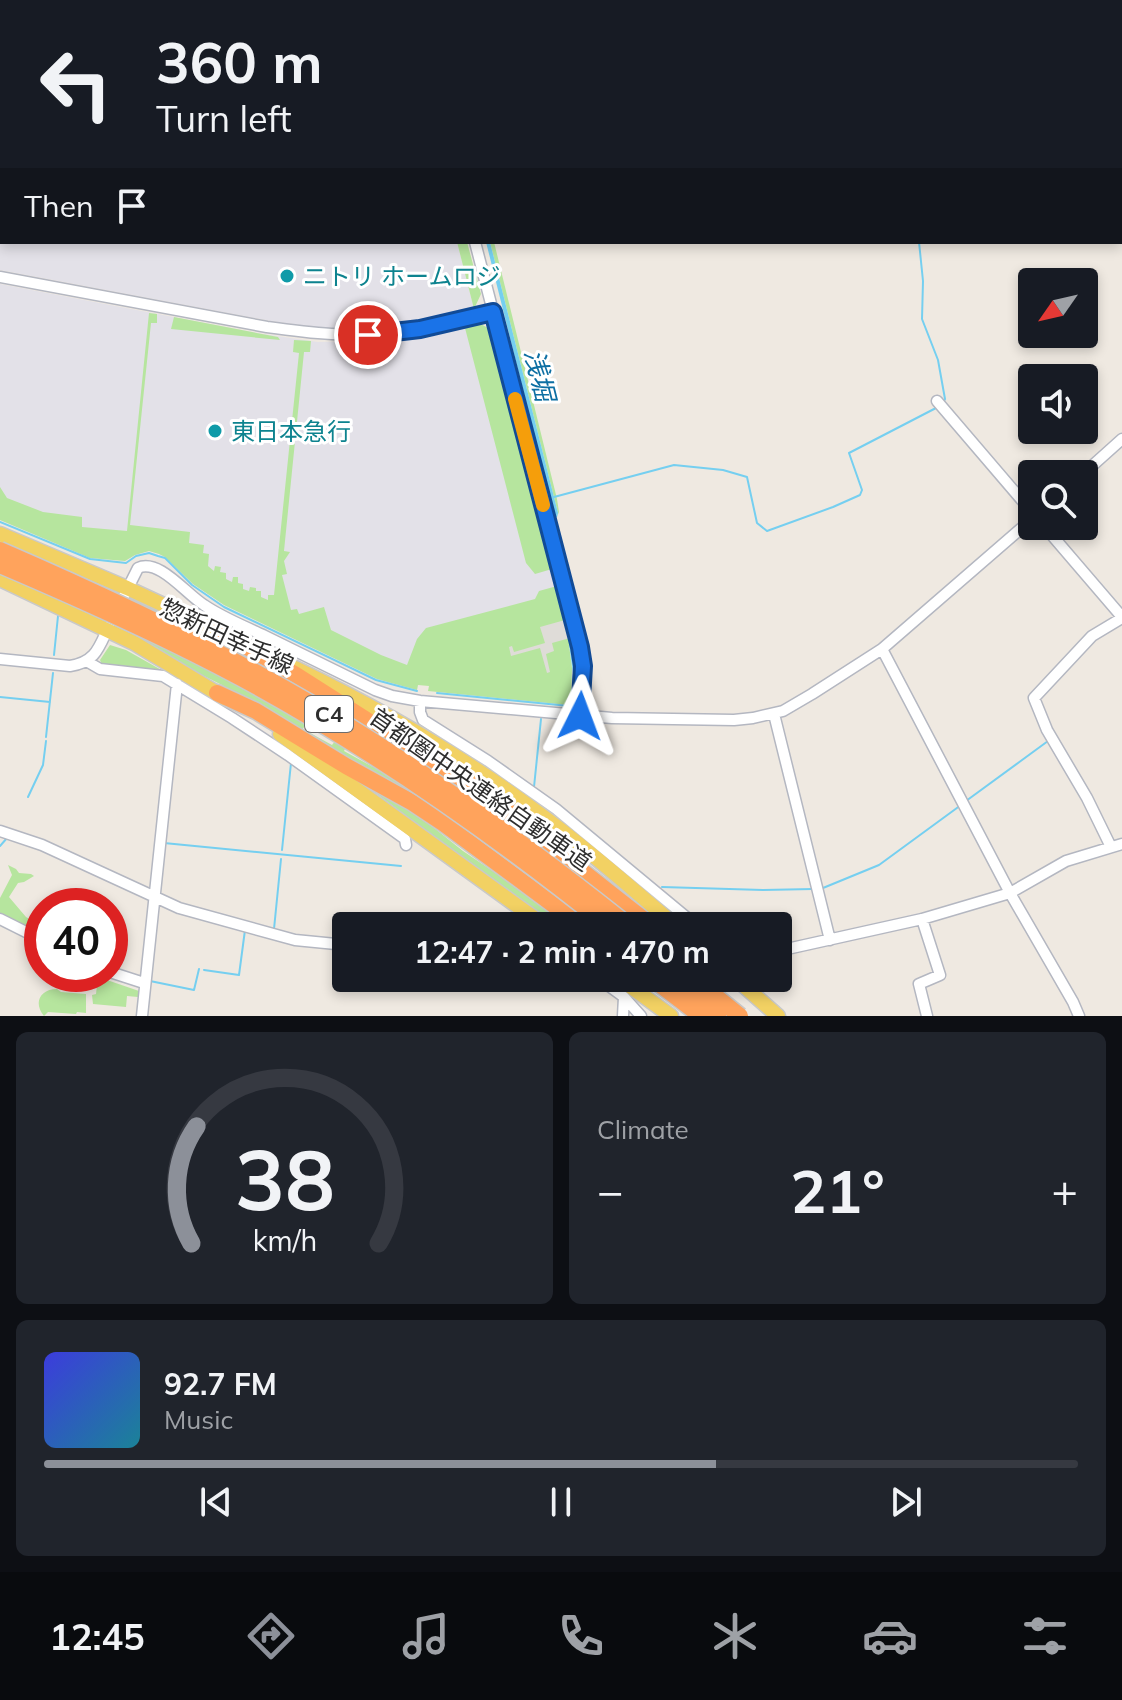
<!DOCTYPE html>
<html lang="en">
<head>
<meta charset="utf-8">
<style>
  body { margin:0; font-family:Mulish,"Noto Sans JP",sans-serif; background:#20242c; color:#f1f3f6; height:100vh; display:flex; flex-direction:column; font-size:30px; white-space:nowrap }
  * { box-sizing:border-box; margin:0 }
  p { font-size:26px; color:#9ea1a6 }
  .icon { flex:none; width:44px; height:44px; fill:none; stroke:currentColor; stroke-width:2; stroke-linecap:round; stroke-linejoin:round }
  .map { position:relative; height:1016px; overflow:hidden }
  .sheet { display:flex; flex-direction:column; gap:16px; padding:16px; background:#0d0f14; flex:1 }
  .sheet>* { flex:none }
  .guide { position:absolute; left:0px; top:0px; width:1122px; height:244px; box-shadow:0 4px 12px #0003; background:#171b24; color:#f1f3f6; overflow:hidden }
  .needle { width:52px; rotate:236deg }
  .fabs { position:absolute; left:1018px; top:268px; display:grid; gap:16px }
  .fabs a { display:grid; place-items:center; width:80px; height:80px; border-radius:8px; background:#171b24; box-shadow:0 4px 12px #0003; font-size:40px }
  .speed { position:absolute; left:24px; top:888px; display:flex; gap:16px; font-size:40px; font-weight:700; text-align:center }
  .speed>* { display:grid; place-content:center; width:104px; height:104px; border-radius:50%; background:#171b24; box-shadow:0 4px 12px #0003; line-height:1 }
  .speed .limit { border:12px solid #d22; background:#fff; color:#111 }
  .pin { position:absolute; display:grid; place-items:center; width:68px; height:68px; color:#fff; margin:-34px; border:4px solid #fff; border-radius:50%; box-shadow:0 2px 8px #0007 }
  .me { position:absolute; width:88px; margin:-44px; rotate:3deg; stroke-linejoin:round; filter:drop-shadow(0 0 6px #0008) }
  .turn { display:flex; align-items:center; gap:28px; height:168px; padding:0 24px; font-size:36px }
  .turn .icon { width:104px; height:104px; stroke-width:2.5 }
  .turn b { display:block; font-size:56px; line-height:68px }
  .then { display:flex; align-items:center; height:76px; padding:0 24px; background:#0003; gap:16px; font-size:30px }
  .big { font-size:60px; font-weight:700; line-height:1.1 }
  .sheet .widget { flex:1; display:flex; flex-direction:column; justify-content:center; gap:12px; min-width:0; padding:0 28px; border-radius:12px; background:#20242c }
  .sheet .dial { align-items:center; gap:0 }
  .dial svg { height:208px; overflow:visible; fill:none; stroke:#363941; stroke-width:7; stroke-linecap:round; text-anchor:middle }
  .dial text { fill:#f1f3f6; stroke:none }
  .song { display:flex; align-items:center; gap:24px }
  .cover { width:96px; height:96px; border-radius:12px; background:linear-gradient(135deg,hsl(240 70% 55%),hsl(190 70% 35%)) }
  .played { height:8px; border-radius:4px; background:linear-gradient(90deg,#8c9099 65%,#363941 65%) }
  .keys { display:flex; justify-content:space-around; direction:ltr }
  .heat { display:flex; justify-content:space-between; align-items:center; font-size:44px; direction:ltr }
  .sheet .tiles { flex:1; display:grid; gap:16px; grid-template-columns:1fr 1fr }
  .widget:last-child { grid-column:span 2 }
  .trip { position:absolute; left:332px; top:912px; width:460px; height:80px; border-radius:8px; background:#171b24; box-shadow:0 4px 12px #0003; font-weight:700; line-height:80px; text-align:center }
  .tabs { display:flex; height:128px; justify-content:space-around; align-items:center; background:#090b0e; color:#9ea1a6 }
  .tabs .icon { width:56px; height:56px }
  .tabs .active { color:#8c9099 }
  .tabs b { font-size:36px; color:#f1f3f6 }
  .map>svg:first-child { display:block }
  .industrial { fill:#e3e1e8 }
  .green { fill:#b6e59e }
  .plaza { fill:#dfdcd8 }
  .water { fill:#75cff0 }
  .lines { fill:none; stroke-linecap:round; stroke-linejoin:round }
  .stream { stroke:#75cff0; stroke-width:2 }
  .minor-casing { stroke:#b4b7c1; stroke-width:13 }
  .major-casing { stroke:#c9c9c9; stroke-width:17 }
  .highway-casing { stroke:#c9c9c9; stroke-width:19 }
  .minor { stroke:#fff; stroke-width:10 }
  .major { stroke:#f2d163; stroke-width:14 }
  .highway { stroke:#ffa35c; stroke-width:16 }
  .highway-bridge-casing { stroke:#c9c9c9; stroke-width:19; stroke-linecap:butt }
  .highway-bridge { stroke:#ffa35c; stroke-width:16 }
  .route-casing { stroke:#114b97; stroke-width:20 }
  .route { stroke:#1a73e8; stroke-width:14 }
  .slow { stroke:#f59e0b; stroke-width:14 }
  .culture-dot { fill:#0f9aa8; stroke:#fff; stroke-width:3 }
  .labels { text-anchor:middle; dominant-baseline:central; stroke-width:6; stroke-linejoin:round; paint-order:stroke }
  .shield { fill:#fff; stroke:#6d6d6d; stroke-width:2 }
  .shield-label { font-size:22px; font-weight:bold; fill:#2e2e2e }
  .culture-label { font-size:24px; fill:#0d838f; stroke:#fff; text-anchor:start }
  .street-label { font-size:24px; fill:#2e2e2e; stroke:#fff }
  .water-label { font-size:26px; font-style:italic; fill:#0d6fa3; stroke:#fff }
</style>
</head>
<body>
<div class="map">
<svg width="1122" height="1016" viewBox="0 0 1122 1016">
  <rect width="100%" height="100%" fill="#efe9e1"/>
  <!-- industrial -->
  <path class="industrial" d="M 2,39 L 2,242 L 457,242 L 474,309 L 408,323 L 358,328 L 323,328 L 271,321 L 0,270 L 0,40 Z
    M 0,284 L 263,334 L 318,342 L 389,340 L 433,333 L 477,322 L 490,329 L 561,604 L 420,668 L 417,690 L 377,679 L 224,605 L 193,584 L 165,557 L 159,554 L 149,551 L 135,555 L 125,561 L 90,558 L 0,520 Z"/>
  <!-- green -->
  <path class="green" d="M 457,242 L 467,242 L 481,294 L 474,309 Z
    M 490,242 L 494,242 L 557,499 L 559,512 L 557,517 L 558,513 Z
    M 149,313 L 157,314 L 157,323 L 151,323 L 130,525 L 190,532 L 189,543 L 204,545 L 203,553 L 209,554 L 208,566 L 214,571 L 215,566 L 221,567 L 220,572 L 226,573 L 226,579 L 232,582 L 233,577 L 238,577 L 238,583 L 243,584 L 243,589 L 249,591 L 250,587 L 256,588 L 256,591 L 261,591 L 261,597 L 268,600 L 268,595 L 274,595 L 299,353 L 293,352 L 294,340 L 311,341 L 310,352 L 304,352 L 284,551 L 290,552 L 284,561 L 287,574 L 282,575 L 291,610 L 297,609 L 299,614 L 324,607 L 331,630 L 381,655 L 407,665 L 417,639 L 426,628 L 535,599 L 539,591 L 557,586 L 572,644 L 569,645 L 572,668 L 571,703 L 568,705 L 428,691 L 429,686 L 418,685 L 417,690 L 377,679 L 224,605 L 193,584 L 165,557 L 159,554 L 149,551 L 135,555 L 125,561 L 90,558 L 0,520 L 0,487 L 7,498 L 43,512 L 82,517 L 82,527 L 127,531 Z
    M 174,317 L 278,337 L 280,340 L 171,329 Z
    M 477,322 L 490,329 L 552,569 L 535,574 L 526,563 L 465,328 L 415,339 L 365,345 L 365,342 C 403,341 440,332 477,322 Z
    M 132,596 L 230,642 L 430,765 L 534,840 L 531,844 L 146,607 L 128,598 Z
    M 116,623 L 208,667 L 306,723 L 303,729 L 332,745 L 335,741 L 346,747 L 344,751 L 373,767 L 375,765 L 513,861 L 512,864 L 443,815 L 285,724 L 222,685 L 174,661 L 116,628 Z
    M 110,645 L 126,650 L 165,672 L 102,665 L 100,660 Z
    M 361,782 L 404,804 L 463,851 L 574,926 L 553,926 Z
    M 8,865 L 16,869 L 19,873 L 31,874 L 34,876 L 24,882 L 18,883 L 9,897 L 26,917 L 35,922 L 42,919 L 42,926 L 39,932 L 0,913 L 0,898 L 12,875 Z
    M 94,974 L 105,974 L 104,979 L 139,991 L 138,997 L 127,996 L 126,1007 L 93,1004 L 92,995 L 96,994 L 98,976 Z
    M 57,989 L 61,992 L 86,994 L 86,1013 L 77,1012 L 76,1014 L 48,1012 L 44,1016 C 33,1003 40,989 57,989 Z"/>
  <!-- plaza -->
  <path class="plaza" d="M 565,620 L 570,638 L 552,643 L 554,651 L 546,654 L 550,672 L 547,673 L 540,648 L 511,656 L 509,647 L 512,646 L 514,652 L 545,643 L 540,627 Z"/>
  <!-- water -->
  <path class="water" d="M 486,242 L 490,242 L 558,513 L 557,517 L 555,518 L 554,513 Z"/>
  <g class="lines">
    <!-- stream -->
    <path class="stream" d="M 951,0 L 952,2
      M 919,242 L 923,281 L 922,319 L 938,360 L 945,399 L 944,401
      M 554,497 L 674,465 L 723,470 L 747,477 L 757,523 L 767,531 L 833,507 L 860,495 L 862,490 L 849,453 L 936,408
      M 0,522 L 90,559 L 126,563 L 136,556 L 149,553 L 158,556 L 165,558 L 192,585 L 224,607 L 376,680 L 417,691
      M 54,655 L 58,616
      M 437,693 L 569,706 L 572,703 L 574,673 L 570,644
      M 0,697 L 50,702
      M 46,737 L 53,673
      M 534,787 L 541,719
      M 28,797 L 43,765 L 46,741
      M 966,801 L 1048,741
      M 164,843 L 401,866
      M 0,846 L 7,838
      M 282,850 L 291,763
      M 662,887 L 763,890 L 813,889
      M 823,888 L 879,865 L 961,805
      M 274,929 L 281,859
      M 204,970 L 239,975 L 245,930
      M 150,981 L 194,990 L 199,969"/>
    <defs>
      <path id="minor" d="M 368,0 L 373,2
        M 83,2 L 90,0
        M 0,25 L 2,24
        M 475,242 L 580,647 L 583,666 L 580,716
        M 0,277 L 267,327 C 310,333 353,338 396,332 C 429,328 460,318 493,312
        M 937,401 L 1032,512
        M 1083,474 L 1122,439
        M 1044,526 L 1122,617
        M 118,608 L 138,568 C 159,558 186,594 204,605 C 223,618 244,626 265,636 C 302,654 339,672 375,690 L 392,696 L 420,701 L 612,718 L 734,720 L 753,718 L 783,711 L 812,694 L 882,649 L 1032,519
        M 882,649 L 1010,893 L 1073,1002 L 1079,1016
        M 0,659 L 70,666 C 96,662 99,647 109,626
        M 88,662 L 100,669 L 163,676 L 232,718 L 288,755 L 405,839 L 406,845
        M 420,701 L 420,712 L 423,720 L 488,761 L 556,809 L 697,926
        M 774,714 L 830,940
        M 0,831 L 42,845 L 179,908 L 295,940 L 346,945
        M 1111,847 L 1087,798 L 1047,730 L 1034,698 L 1092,636 L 1122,618
        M 0,919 L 42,940
        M 922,919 L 940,975 L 919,984 L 927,1016
        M 778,951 L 922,919 L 1010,893 L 1066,861 L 1122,844
        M 110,972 L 144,983
        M 598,978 L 624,997 L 641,1016
        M 709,996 L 724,978
        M 142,1016 L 177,684
        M 623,1016 L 624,997"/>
      <path id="major" d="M 0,534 L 127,588 L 226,634
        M 0,579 L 134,643 L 225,698
        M 295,668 C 378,708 459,754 533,809 C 583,845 629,886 676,926
        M 280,734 L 545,926
        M 619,978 L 671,1016
        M 735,978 L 778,1016"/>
      <path id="highway" d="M 219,631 L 296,675 L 439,766 L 466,781 L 542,836 L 563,856 L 652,926
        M 217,693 L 256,711 L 346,766 L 413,803 L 443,823 L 582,926"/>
    </defs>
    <!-- minor casing -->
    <use href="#minor" class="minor-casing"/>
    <!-- major casing -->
    <use href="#major" class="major-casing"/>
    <!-- highway casing -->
    <use href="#highway" class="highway-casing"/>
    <!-- minor -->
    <use href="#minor" class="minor"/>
    <!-- major -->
    <use href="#major" class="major"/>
    <!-- highway -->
    <use href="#highway" class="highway"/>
    <defs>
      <path id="highway-bridge" d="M 0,550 C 97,592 192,636 284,688 C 406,756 520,839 629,926
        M 0,565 C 82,600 163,636 241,678 C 371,748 493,834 608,926
        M 651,978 L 701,1016
        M 672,978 L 718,1016
        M 693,978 L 740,1016"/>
    </defs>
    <!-- highway-bridge casing -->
    <use href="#highway-bridge" class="highway-bridge-casing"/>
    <!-- highway-bridge -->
    <use href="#highway-bridge" class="highway-bridge"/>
  </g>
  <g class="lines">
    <defs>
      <path id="route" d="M 368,335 L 420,329 L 493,312 L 580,647 L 583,666 L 580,716"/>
    </defs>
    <!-- route casing -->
    <use href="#route" class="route-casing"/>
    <!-- route -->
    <use href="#route" class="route"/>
    <!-- slow -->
    <path class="slow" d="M 515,399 L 543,505"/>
  </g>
  <!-- markers -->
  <g class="culture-dot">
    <circle cx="287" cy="276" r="8"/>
    <circle cx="215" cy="431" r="8"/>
  </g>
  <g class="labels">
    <!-- shield labels -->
    <rect class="shield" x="305" y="696" width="48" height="36" rx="6"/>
    <g class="shield-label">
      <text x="329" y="714">C4</text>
    </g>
    <!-- culture labels -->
    <g class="culture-label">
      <text x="303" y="276">ニトリ ホームロジ</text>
      <text x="231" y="431">東日本急行</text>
    </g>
    <!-- street labels -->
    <g class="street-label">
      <text transform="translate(227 636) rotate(25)">惣新田幸手線</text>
      <text transform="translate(481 789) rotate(35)">首都圏中央連絡自動車道</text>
    </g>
    <!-- water labels -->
    <g class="water-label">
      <text transform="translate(540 375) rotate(76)">浅堀</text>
    </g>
  </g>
</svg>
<div class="fabs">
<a><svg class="needle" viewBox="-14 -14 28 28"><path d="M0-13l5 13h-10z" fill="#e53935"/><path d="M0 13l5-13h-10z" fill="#9ea1a6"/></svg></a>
<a><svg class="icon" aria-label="sound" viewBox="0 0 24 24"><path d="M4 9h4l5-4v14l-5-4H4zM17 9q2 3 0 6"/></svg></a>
<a><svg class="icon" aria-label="search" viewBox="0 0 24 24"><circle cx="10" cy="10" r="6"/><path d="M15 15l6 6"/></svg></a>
</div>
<div class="speed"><div class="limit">40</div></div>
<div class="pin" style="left:368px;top:335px;background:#d93025"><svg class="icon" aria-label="arrive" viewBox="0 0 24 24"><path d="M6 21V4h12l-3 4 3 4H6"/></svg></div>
<svg class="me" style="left:580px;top:716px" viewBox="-20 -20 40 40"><path d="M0-17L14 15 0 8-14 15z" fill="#1a73e8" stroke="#fff" stroke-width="4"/></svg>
<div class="trip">12:47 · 2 min · 470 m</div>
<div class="guide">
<div class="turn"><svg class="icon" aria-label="left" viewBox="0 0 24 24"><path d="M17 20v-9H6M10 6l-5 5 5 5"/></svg><div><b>360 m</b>Turn left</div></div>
<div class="then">Then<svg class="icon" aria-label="arrive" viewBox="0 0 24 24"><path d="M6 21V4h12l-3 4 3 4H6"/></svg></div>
</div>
</div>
<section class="sheet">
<div class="tiles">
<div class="widget dial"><svg viewBox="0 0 100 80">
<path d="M14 69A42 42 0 1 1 86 69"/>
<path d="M14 69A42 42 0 0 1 16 24" stroke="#8c9099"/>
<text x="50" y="56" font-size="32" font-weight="700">38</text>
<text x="50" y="72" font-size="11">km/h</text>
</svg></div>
<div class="widget"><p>Climate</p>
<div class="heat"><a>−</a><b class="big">21°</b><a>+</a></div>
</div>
<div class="widget">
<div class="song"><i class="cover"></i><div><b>92.7 FM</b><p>Music</p></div></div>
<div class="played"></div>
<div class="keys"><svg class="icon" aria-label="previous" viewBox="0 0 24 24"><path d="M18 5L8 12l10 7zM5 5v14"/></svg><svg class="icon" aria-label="pause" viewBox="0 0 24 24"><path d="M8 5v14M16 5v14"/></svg><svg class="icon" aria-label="next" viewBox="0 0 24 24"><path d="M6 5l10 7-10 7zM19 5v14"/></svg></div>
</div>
</div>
</section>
<nav class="tabs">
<b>12:45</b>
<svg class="icon active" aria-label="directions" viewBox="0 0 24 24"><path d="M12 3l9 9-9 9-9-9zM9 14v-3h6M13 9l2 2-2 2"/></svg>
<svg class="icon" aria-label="music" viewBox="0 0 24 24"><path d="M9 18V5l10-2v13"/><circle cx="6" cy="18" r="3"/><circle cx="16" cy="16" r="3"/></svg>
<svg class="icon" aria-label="phone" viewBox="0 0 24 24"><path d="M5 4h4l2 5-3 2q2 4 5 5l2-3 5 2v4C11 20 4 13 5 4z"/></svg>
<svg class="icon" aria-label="climate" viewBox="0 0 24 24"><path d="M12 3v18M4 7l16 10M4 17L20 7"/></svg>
<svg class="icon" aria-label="car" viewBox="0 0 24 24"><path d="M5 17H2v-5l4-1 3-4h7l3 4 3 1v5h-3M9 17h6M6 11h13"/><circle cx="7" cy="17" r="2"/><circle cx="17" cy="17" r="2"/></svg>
<svg class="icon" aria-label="filters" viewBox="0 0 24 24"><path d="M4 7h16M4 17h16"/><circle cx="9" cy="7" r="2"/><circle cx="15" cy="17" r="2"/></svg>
</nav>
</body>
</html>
